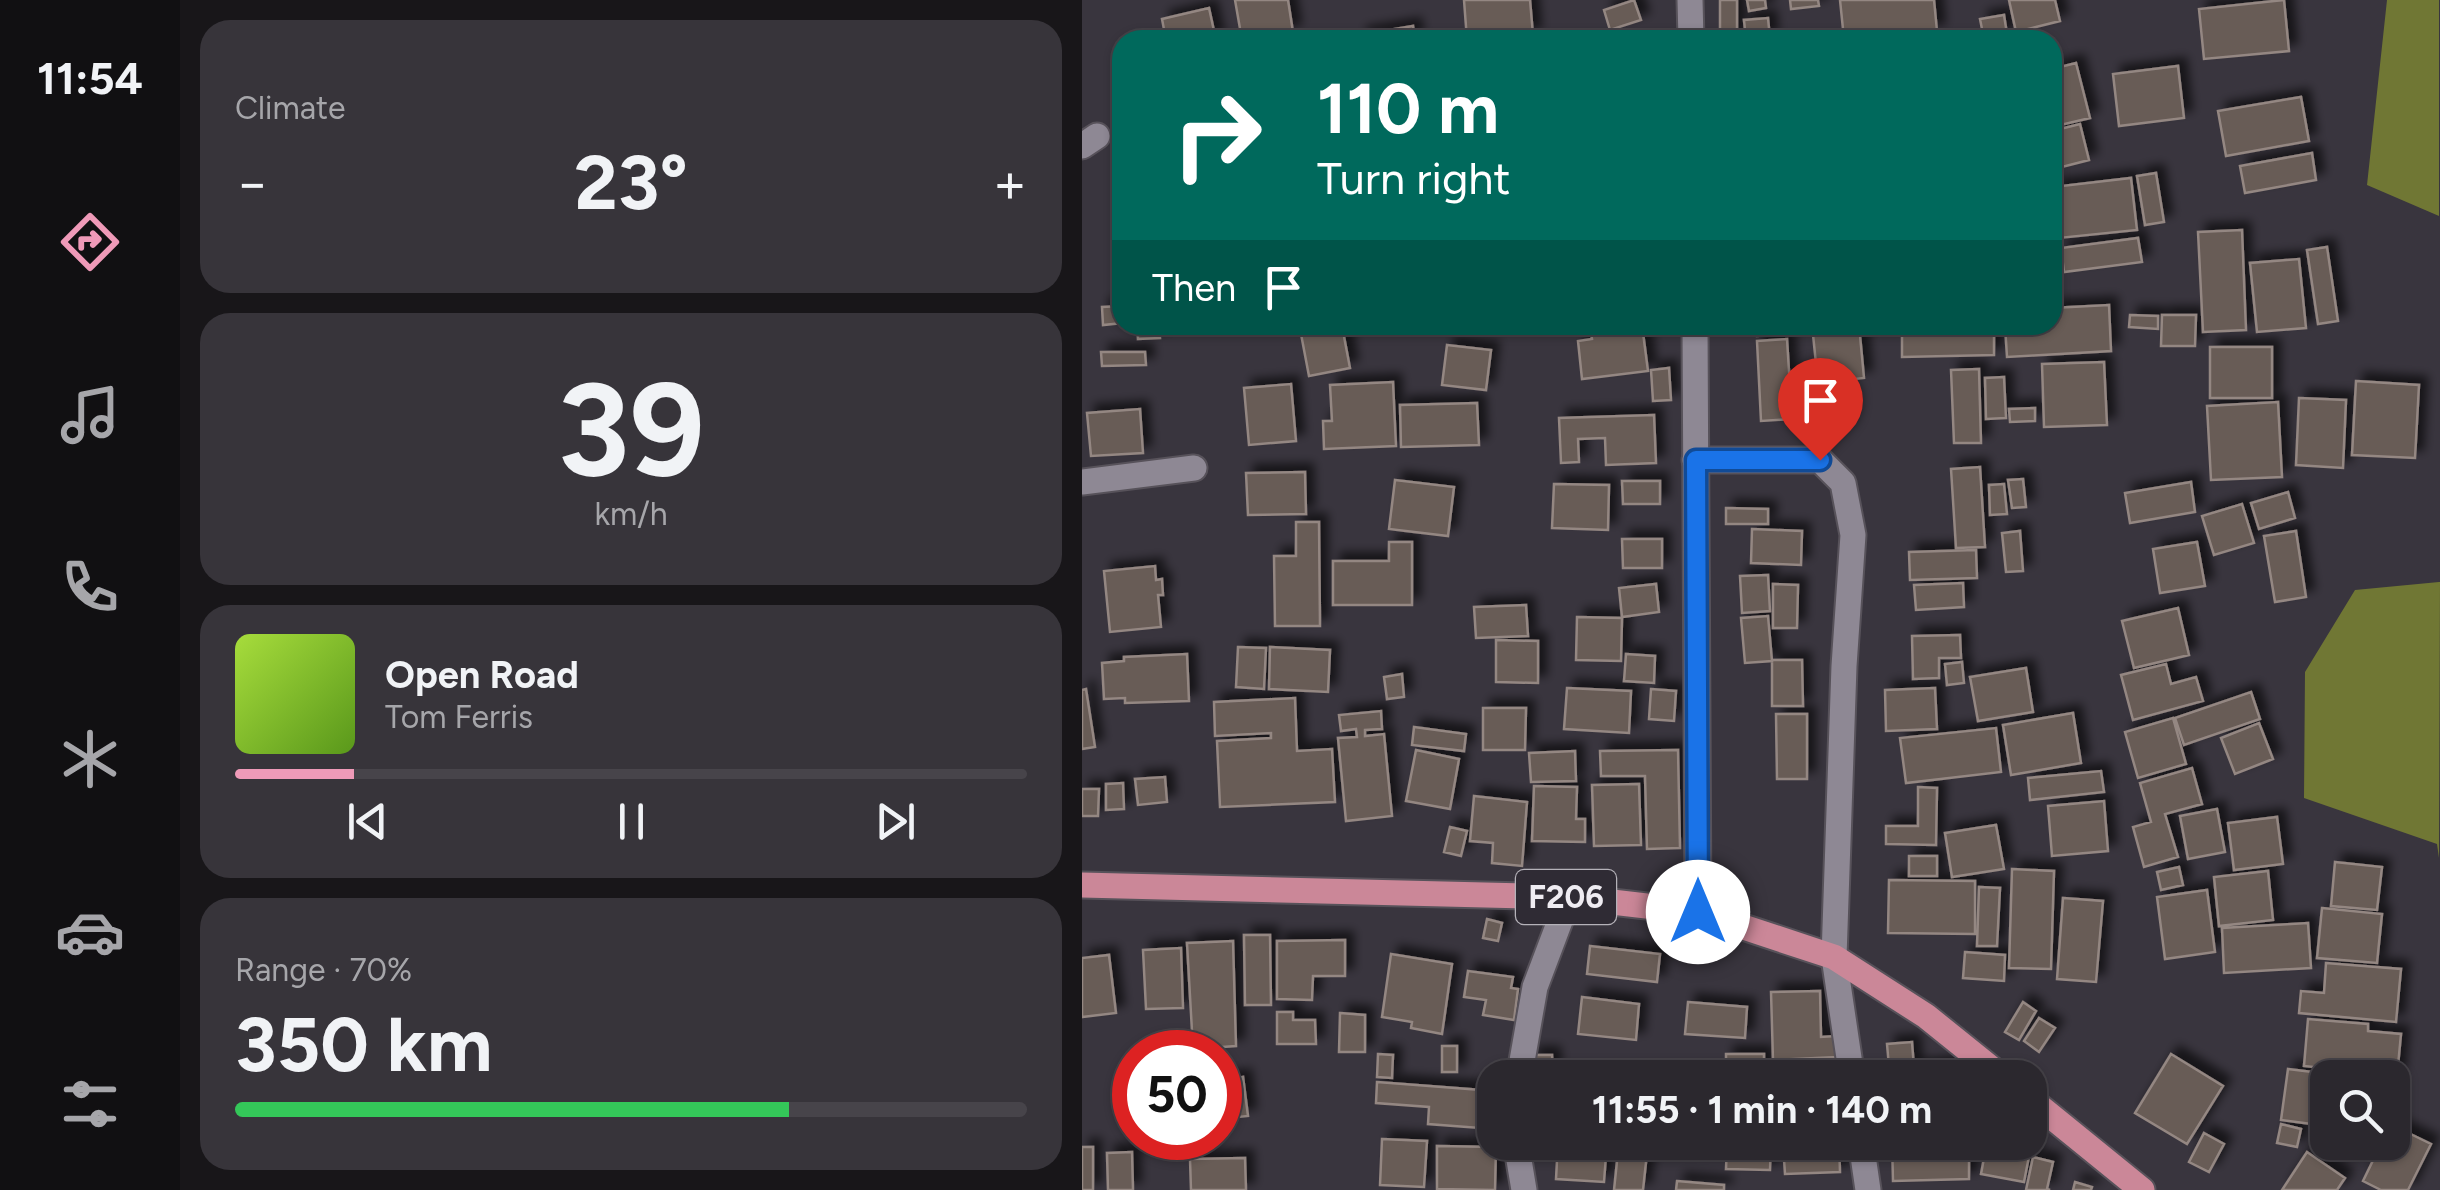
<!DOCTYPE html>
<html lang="en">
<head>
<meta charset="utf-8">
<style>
  body { margin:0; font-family:Figtree,sans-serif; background:#37343a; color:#f1f3f6; height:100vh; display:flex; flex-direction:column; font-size:38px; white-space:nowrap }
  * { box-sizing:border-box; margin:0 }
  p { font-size:32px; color:#a6a6aa }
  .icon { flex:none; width:55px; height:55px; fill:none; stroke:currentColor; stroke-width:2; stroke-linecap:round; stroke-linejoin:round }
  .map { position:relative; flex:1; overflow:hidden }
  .details { display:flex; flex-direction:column; gap:20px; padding:20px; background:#181619; width:902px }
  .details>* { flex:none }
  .guide { position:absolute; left:30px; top:30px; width:950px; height:305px; border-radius:30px; box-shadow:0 2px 8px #0004,0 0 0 2px #47444a; background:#00695c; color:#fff; overflow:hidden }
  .tools { position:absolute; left:1228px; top:1060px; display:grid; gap:20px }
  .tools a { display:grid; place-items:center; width:100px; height:100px; border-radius:20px; background:#2b282e; box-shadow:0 2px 8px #0004,0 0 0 2px #47444a; font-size:50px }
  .speed { position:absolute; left:30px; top:1030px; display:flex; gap:20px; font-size:50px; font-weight:700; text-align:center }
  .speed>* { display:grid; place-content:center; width:130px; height:130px; border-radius:50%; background:#2b282e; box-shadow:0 2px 8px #0004,0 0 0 2px #47444a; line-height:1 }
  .speed .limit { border:15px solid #d22; background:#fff; color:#111 }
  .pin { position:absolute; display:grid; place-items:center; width:85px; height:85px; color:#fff; margin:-102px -42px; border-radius:50% 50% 50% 0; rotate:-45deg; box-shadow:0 0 10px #0007 }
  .pin .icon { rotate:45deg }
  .me { position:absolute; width:110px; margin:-55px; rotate:0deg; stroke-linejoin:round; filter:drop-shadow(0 0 8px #0008) }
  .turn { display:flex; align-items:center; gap:35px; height:210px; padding:0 40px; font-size:45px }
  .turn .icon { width:130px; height:130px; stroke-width:2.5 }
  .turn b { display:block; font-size:70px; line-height:85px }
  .then { display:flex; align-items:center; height:95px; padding:0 40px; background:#0003; gap:20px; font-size:38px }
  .big { font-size:75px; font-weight:700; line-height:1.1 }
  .details .tile { flex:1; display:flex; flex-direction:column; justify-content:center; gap:15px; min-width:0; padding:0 35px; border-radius:30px; background:#37343a }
  .details .dial { align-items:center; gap:0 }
  .dial b { font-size:130px; line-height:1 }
  .song { display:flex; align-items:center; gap:30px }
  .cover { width:120px; height:120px; border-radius:15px; background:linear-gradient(135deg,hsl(80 70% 55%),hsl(90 70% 35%)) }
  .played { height:10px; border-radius:5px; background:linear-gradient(90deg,#ef9ab8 15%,#47444a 15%) }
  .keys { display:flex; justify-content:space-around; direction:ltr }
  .heat { display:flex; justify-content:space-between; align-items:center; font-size:55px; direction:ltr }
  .charge { height:15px; border-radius:8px; background:linear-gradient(90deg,#34c759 70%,#47444a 0) }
  .trip { position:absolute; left:395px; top:1060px; width:570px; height:100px; border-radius:30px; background:#2b282e; box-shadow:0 2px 8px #0004,0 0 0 2px #47444a; font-weight:700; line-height:100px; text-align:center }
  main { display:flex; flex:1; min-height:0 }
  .dock { display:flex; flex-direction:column; width:180px; justify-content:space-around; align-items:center; background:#111012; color:#a6a6aa }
  .dock .icon { width:70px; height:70px }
  .dock .on { color:#ef9ab8 }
  .dock b { font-size:45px; color:#f1f3f6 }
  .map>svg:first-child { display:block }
  .forest { fill:#707734 }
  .building { fill:#675b56; stroke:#948782; stroke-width:2.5; filter:url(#shadow) }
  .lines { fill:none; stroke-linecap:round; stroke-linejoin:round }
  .street-casing { stroke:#57525a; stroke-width:29 }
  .secondary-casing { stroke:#57525a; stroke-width:29 }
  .primary-casing { stroke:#57525a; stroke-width:29 }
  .street { stroke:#8e8894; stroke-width:25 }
  .secondary { stroke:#8e8894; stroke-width:25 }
  .primary { stroke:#cb8798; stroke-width:25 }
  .route-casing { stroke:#114b97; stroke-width:25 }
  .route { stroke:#1a73e8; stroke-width:18 }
  .labels { text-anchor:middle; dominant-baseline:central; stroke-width:10; stroke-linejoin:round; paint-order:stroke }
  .shield { fill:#2f2b34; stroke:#b5b2b9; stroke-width:2.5 }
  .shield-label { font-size:32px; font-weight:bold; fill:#efecf2 }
</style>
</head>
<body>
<main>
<nav class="dock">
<b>11:54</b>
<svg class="icon on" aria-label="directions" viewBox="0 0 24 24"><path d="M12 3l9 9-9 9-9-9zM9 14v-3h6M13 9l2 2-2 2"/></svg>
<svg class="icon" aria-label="music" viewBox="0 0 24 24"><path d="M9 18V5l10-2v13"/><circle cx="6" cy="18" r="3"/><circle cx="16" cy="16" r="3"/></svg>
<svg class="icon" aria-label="phone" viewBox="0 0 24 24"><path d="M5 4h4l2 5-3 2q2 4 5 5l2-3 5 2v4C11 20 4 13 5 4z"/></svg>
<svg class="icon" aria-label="climate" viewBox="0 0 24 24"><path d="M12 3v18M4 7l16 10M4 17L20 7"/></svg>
<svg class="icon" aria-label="car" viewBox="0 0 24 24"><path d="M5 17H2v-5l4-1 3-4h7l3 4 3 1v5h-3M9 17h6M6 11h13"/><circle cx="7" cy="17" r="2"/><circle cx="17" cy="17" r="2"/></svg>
<svg class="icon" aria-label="filters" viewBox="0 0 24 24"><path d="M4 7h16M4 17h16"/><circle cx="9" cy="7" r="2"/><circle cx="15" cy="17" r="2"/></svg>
</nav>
<section class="details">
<div class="tile"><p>Climate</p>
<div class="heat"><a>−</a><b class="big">23°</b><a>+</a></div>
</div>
<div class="tile dial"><b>39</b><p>km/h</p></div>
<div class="tile">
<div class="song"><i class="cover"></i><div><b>Open Road</b><p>Tom Ferris</p></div></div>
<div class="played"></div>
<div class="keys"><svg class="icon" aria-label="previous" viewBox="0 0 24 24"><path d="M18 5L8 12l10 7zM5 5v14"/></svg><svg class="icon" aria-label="pause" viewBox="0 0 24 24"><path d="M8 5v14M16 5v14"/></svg><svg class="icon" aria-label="next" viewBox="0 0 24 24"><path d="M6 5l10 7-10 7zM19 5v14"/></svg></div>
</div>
<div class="tile"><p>Range · 70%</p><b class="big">350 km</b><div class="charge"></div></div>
</section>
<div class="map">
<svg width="1358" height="1190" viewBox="0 0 1358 1190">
  <defs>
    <filter id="shadow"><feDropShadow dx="8" dy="-8" stdDeviation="5" flood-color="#0009"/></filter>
  </defs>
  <rect width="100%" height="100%" fill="#39353e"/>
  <!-- forest -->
  <path class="forest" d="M 1305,0 L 1357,0 L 1357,216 L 1285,185 Z
    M 1357,582 L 1358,582 L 1357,858 L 1355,844 L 1222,798 L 1223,672 L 1273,590 Z"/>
  <!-- building -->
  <path class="building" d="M 153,0 L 206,0 L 211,32 L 160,40 Z
    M 382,0 L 448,0 L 451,35 L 385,40 Z
    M 552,0 L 559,20 L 528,30 L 522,10 Z
    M 638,0 L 655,0 L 655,40 L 638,40 Z
    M 665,0 L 683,0 L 684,8 L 667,11 Z
    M 708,0 L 736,0 L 737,6 L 709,9 Z
    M 758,0 L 852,0 L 855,31 L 762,39 Z
    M 927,0 L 973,0 L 978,21 L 934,32 Z
    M 1202,0 L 1207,51 L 1122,59 L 1117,9 Z
    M 127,8 L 134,40 L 84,40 L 80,19 Z
    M 922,15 L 925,34 L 902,39 L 898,19 Z
    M 686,18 L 688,39 L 664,40 L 662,20 Z
    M 331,26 L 333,40 L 278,40 L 277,35 Z
    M 994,63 L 1008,118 L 970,127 L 970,69 Z
    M 1096,66 L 1102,118 L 1037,126 L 1031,74 Z
    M 1219,97 L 1227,141 L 1144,156 L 1136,111 Z
    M 998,124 L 1007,160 L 976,168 L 970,131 Z
    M 1230,153 L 1234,180 L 1163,193 L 1158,166 Z
    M 1074,173 L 1082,222 L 1063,225 L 1055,176 Z
    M 1049,178 L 1055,230 L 977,238 L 971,187 Z
    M 1160,230 L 1164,330 L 1121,332 L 1116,232 Z
    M 1056,238 L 1060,262 L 982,272 L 979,248 Z
    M 1245,247 L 1256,321 L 1236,324 L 1225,250 Z
    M 1217,259 L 1224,328 L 1175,332 L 1168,263 Z
    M 1027,305 L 1029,351 L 925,357 L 923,325 L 970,325 L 970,308 Z
    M 40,306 L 40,323 L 21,325 L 20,307 Z
    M 1048,315 L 1076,316 L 1076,329 L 1047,327 Z
    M 1080,315 L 1114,315 L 1113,346 L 1079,346 Z
    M 55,325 L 77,325 L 78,338 L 56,339 Z
    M 103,325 L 174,325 L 174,328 L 103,327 Z
    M 508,325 L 560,325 L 566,371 L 500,379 L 496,341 L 510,339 Z
    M 674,325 L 706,325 L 706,334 L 675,336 Z
    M 730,325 L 777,325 L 782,378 L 736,383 Z
    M 820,325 L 912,325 L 912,355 L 820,357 Z
    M 260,326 L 268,368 L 227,376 L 219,334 Z
    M 705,339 L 710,419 L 679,421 L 675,341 Z
    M 365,345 L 409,350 L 404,390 L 360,385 Z
    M 1128,347 L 1190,347 L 1190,398 L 1128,398 Z
    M 19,352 L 63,352 L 64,365 L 20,366 Z
    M 1022,362 L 1025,425 L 962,427 L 960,364 Z
    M 587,368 L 589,400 L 571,401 L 569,370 Z
    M 897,369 L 899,443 L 872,443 L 869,370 Z
    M 922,377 L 924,418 L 904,419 L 903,378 Z
    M 1274,381 L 1337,385 L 1333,458 L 1270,455 Z
    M 311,382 L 314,446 L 242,449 L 241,421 L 250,421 L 248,385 Z
    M 209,384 L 214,441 L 167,445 L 162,388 Z
    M 1217,398 L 1264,400 L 1261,468 L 1214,465 Z
    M 1196,402 L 1200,477 L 1129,480 L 1125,406 Z
    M 395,403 L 397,445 L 319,447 L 318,405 Z
    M 953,408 L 953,421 L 928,422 L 927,409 Z
    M 58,409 L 61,453 L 9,456 L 5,413 Z
    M 572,415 L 574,463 L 524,465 L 523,438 L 496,439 L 497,462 L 479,463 L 477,418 Z
    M 898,467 L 903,547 L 874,548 L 869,469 Z
    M 223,472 L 224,514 L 166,515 L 164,473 Z
    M 941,479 L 944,507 L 930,508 L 926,480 Z
    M 313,480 L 372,487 L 366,536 L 307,529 Z
    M 540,481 L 578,481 L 578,504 L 541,504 Z
    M 1109,482 L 1113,512 L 1048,523 L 1043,493 Z
    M 472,484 L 527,485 L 526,530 L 470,528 Z
    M 922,484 L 925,514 L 908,515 L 907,485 Z
    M 1206,492 L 1213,518 L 1177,529 L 1169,503 Z
    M 1160,504 L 1172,543 L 1132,555 L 1120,516 Z
    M 644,508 L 686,509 L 686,524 L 644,524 Z
    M 214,522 L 237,522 L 238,626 L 193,626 L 192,556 L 214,556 Z
    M 670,529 L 720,531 L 719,565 L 669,563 Z
    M 938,531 L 941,571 L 924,572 L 920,533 Z
    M 1214,531 L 1224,597 L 1193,602 L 1182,536 Z
    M 540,539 L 580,539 L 580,568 L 541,568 Z
    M 307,542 L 330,542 L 330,605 L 251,605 L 251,561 L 307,561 Z
    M 1115,542 L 1123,586 L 1078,593 L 1071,549 Z
    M 894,550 L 895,578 L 828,580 L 827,552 Z
    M 73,566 L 74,580 L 80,579 L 81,595 L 76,595 L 79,627 L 28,632 L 22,571 Z
    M 686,575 L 688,611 L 660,613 L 658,576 Z
    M 881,583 L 882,607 L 834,610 L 832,585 Z
    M 574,584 L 577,612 L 540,617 L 537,588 Z
    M 691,584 L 716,585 L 715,628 L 691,628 Z
    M 444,605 L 446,636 L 394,638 L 392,607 Z
    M 1096,608 L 1107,655 L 1052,668 L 1040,621 Z
    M 686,616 L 690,661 L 663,663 L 659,618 Z
    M 495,617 L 540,618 L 539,661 L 494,660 Z
    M 878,635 L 879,658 L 857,658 L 857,678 L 831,679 L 830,636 Z
    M 414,640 L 456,641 L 456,683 L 414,682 Z
    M 156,647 L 184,648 L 182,689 L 154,687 Z
    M 188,647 L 248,650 L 246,692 L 187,689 Z
    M 105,654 L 107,701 L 43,703 L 43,698 L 22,699 L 20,663 L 42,661 L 42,657 Z
    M 544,654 L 573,656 L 572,683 L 542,681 Z
    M 690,660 L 720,660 L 721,706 L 690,706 Z
    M 880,662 L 882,683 L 865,685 L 863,664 Z
    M 1084,664 L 1089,684 L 1114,677 L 1121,701 L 1051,720 L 1039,675 Z
    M 944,668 L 951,712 L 896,721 L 888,677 Z
    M 320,674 L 322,697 L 305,699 L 302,677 Z
    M 485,688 L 549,691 L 547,733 L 482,729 Z
    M 853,688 L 855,729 L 804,731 L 803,690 Z
    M 4,689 L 13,747 L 0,749 L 0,690 Z
    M 569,689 L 594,691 L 592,721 L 567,719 Z
    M 1169,692 L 1178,719 L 1102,745 L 1093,718 Z
    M 213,698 L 215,751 L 250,749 L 253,802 L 138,807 L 135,741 L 189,738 L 189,733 L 133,736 L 132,702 Z
    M 401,708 L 444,708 L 443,750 L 401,750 Z
    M 299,711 L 300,729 L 283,730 L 283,736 L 302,734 L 310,816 L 264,821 L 256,738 L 275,737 L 274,729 L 259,731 L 257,715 Z
    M 991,713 L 999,763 L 929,775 L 921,725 Z
    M 694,714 L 725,714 L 725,779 L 695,779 Z
    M 1091,718 L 1104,764 L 1056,778 L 1043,732 Z
    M 1177,723 L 1191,759 L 1153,774 L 1139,738 Z
    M 332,727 L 384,734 L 382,751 L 330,745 Z
    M 914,728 L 919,772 L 824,783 L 818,738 Z
    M 334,750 L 377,759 L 368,809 L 324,801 Z
    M 596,750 L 598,848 L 565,849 L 563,776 L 519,776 L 518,751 Z
    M 493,751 L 494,781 L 449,782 L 447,753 Z
    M 1110,768 L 1120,804 L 1083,814 L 1096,857 L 1062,867 L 1051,827 L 1069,822 L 1058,783 Z
    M 1019,771 L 1022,792 L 948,800 L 946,778 Z
    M 83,777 L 85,802 L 56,805 L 53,779 Z
    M 41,783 L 42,809 L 24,810 L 24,784 Z
    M 557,784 L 559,845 L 512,846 L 510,785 Z
    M 452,786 L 495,787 L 494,819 L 503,819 L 503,842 L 450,841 Z
    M 836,787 L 855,788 L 854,845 L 804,844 L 804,826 L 836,826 Z
    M 0,789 L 17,789 L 16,816 L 0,816 Z
    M 392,796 L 445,802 L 440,866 L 410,863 L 411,843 L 388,841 Z
    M 1022,801 L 1026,851 L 970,856 L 966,806 Z
    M 1135,809 L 1143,852 L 1106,859 L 1098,816 Z
    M 1195,817 L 1201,864 L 1152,870 L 1146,823 Z
    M 914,825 L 922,869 L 870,877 L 863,833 Z
    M 368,827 L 385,831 L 379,856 L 362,852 Z
    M 827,856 L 855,856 L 855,876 L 827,876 Z
    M 1253,862 L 1300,867 L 1295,910 L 1249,906 Z
    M 1097,867 L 1101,885 L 1079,890 L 1075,872 Z
    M 930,869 L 972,871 L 969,969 L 927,968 Z
    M 1186,871 L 1191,920 L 1137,926 L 1132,877 Z
    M 807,880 L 893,881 L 893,934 L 806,933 Z
    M 897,887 L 918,888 L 915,946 L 895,946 Z
    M 1125,890 L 1133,952 L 1083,959 L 1075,897 Z
    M 981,898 L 1021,901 L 1014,982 L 975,979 Z
    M 1240,908 L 1300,914 L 1295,963 L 1235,958 Z
    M 405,919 L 420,923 L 416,941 L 401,938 Z
    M 1226,923 L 1229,968 L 1142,973 L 1140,928 Z
    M 162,935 L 188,935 L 189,1005 L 163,1005 Z
    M 263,940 L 263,976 L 231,976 L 230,1000 L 195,999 L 195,941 Z
    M 151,941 L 154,1046 L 111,1049 L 105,943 Z
    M 508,946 L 578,954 L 575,982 L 505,974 Z
    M 99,948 L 101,1008 L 64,1009 L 61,950 Z
    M 883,952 L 923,955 L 922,981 L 881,978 Z
    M 309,954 L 370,964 L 360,1034 L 329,1028 L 330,1022 L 300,1017 Z
    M 27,955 L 34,1013 L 0,1017 L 0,958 Z
    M 1244,963 L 1319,969 L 1314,1022 L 1217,1013 L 1219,991 L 1242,993 Z
    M 386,971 L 431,977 L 429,988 L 436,989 L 432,1020 L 401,1015 L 404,1000 L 382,997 Z
    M 738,991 L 739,1037 L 754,1036 L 755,1057 L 691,1060 L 689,992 Z
    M 500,997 L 557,1004 L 554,1040 L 496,1034 Z
    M 606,1002 L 665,1007 L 663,1038 L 603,1034 Z
    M 941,1002 L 954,1011 L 937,1040 L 923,1032 Z
    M 195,1012 L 211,1012 L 211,1020 L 233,1020 L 234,1044 L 195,1044 Z
    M 258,1013 L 283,1015 L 283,1052 L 257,1052 Z
    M 957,1018 L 973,1028 L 957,1052 L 942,1041 Z
    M 1226,1019 L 1286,1024 L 1286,1031 L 1319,1034 L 1315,1076 L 1222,1066 Z
    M 830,1042 L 832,1068 L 869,1065 L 870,1078 L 808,1078 L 805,1044 Z
    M 360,1046 L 375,1046 L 375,1072 L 360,1072 Z
    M 296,1054 L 311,1055 L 310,1078 L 295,1077 Z
    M 644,1054 L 682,1054 L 682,1078 L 644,1078 Z
    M 1089,1054 L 1141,1086 L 1105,1144 L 1053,1113 Z
    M 449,1055 L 470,1055 L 471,1074 L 449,1074 Z
    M 1206,1069 L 1271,1077 L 1245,1078 L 1245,1126 L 1199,1120 Z
    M 161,1077 L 166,1116 L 147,1118 L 144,1095 L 138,1096 L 138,1081 Z
    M 295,1082 L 412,1091 L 411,1129 L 346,1124 L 347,1107 L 294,1103 Z
    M 1199,1124 L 1219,1129 L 1215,1147 L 1195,1143 Z
    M 1310,1125 L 1349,1144 L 1326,1190 L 1299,1190 L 1281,1181 L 1300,1142 L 1310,1142 Z
    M 1122,1133 L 1142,1144 L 1127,1172 L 1107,1162 Z
    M 300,1139 L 345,1141 L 342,1187 L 298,1185 Z
    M 476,1142 L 525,1142 L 522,1182 L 474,1179 Z
    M 537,1142 L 566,1144 L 561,1190 L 532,1190 Z
    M 645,1142 L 689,1142 L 688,1170 L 644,1169 Z
    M 757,1142 L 758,1172 L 703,1174 L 701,1144 Z
    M 810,1142 L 887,1142 L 887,1179 L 811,1181 Z
    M 905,1142 L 949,1146 L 942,1182 L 899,1174 Z
    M 355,1146 L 414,1147 L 413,1190 L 355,1189 Z
    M 0,1147 L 11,1147 L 11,1190 L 0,1190 Z
    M 50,1152 L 51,1190 L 26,1190 L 25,1153 Z
    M 1225,1152 L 1263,1178 L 1255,1190 L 1200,1190 Z
    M 951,1157 L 971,1162 L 965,1189 L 968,1190 L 944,1190 Z
    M 163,1158 L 164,1190 L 109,1190 L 108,1159 Z
    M 595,1181 L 642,1185 L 642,1190 L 594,1190 Z
    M 993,1182 L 1010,1187 L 1009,1190 L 991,1190 Z"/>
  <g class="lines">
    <defs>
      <path id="street" d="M 0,146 L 15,136
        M 613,460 L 738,460 L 761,483 L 771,535 L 762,666 L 752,957 L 770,1078
        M 0,482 L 112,468
        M 437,1078 L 453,987 L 487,897
        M 434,1142 L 442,1190
        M 779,1142 L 786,1190"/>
      <path id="secondary" d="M 608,0 L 609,40
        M 613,325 L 616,912"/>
      <path id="primary" d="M 0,885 L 487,897 L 616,912 L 752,957 L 844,1016 L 921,1078
        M 948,1099 L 1060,1190"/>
    </defs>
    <!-- street casing -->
    <use href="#street" class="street-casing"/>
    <!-- secondary casing -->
    <use href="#secondary" class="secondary-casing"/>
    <!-- primary casing -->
    <use href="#primary" class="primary-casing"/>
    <!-- street -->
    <use href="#street" class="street"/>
    <!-- secondary -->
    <use href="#secondary" class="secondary"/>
    <!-- primary -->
    <use href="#primary" class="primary"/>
  </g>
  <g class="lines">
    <defs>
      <path id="route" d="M 616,912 L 614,460 L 738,460"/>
    </defs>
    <!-- route casing -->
    <use href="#route" class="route-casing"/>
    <!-- route -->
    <use href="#route" class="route"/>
  </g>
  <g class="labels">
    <!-- shield labels -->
    <rect class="shield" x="434" y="870" width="100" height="54" rx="8"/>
    <g class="shield-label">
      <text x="484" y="897">F206</text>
    </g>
  </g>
</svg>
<div class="tools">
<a><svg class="icon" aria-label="search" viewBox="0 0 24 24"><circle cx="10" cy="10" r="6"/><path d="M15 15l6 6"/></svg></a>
</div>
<div class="speed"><div class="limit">50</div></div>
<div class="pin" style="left:738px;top:460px;background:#d93025"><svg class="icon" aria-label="arrive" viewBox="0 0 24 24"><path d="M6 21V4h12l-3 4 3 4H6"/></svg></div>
<svg class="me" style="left:616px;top:912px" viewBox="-20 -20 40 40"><circle r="19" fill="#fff"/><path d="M0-13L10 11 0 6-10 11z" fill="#1a73e8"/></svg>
<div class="trip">11:55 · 1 min · 140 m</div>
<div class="guide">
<div class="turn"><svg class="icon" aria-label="right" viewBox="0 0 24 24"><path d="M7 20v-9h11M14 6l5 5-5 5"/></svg><div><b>110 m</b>Turn right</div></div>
<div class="then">Then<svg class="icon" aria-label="arrive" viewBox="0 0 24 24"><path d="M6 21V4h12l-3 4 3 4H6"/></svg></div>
</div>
</div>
</main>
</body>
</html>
